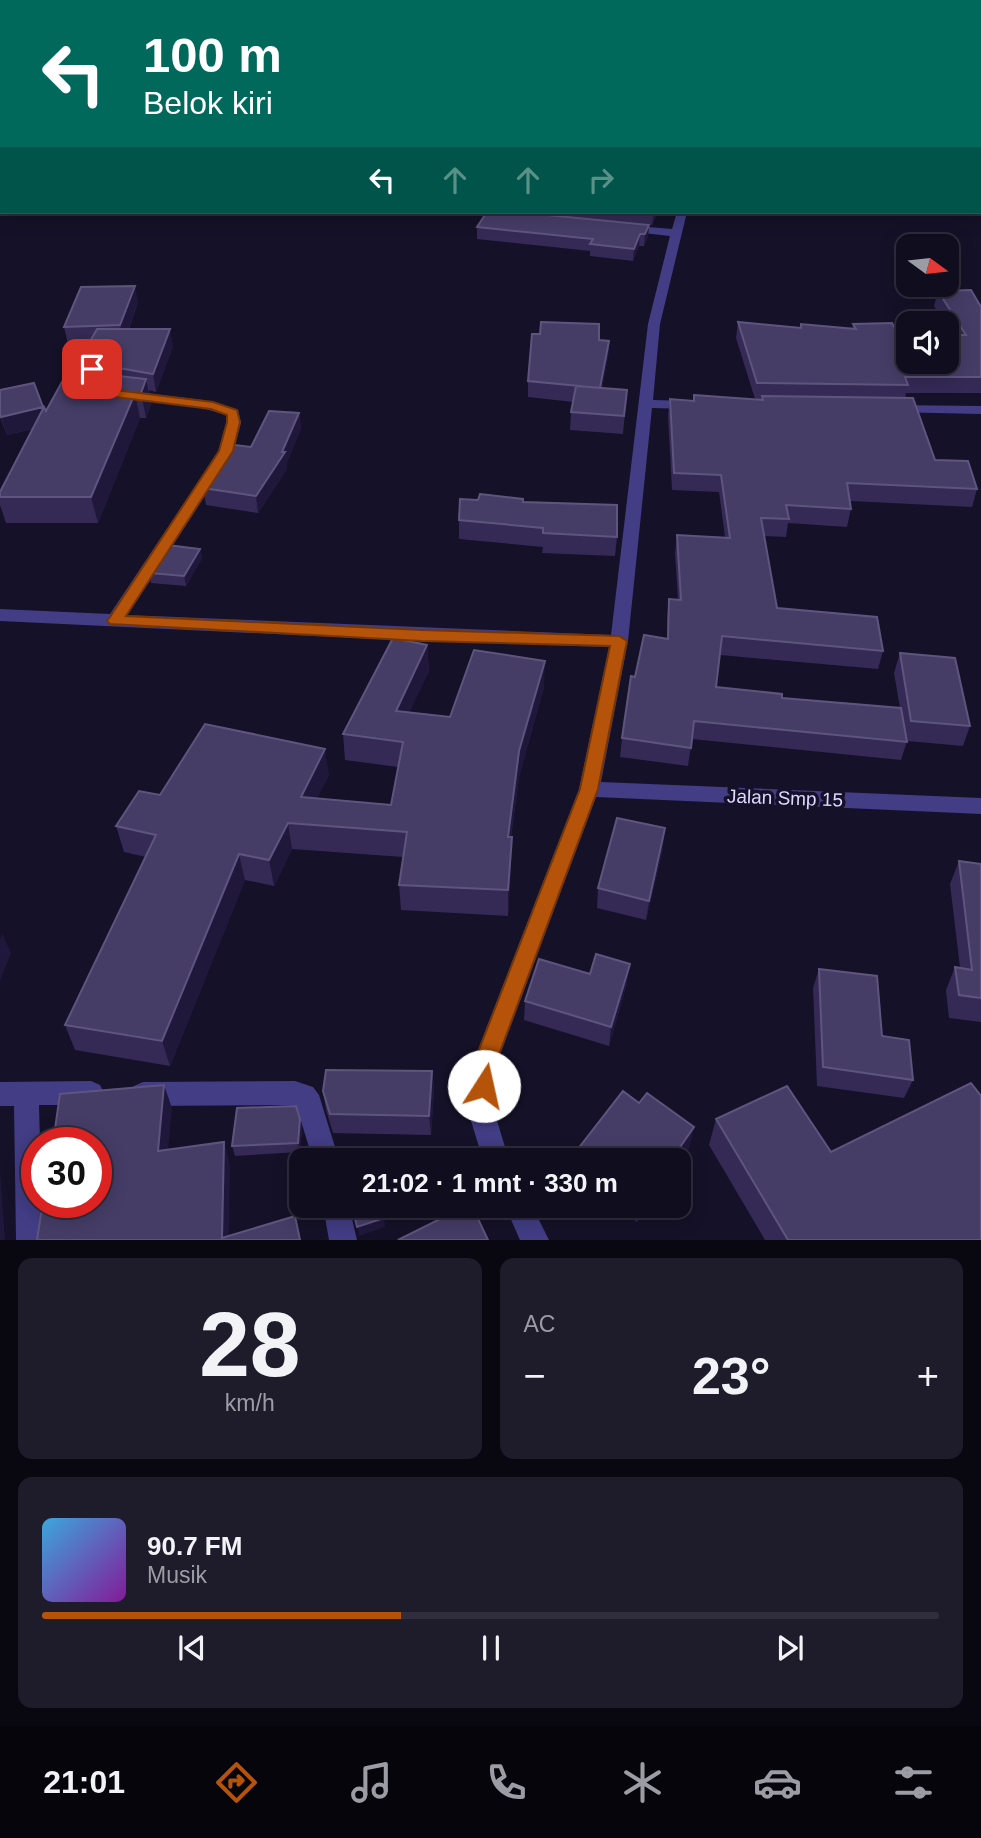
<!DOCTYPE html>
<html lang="id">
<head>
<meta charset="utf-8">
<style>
  body { margin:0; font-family:Helvetica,sans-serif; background:#1e1b2b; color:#f1f3f6; height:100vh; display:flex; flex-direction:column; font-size:26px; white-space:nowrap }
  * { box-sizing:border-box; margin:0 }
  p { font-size:23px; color:#9c9ca4 }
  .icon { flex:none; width:38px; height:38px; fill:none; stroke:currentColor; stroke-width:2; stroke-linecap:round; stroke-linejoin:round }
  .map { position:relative; height:1240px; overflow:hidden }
  .side { display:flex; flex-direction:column; gap:18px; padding:18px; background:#090710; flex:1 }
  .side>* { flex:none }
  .banner { position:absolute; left:0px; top:0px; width:982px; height:214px; box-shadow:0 4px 18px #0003,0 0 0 2px #302d3c; background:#00695c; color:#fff; overflow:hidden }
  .needle { width:46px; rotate:105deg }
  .tools { position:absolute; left:896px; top:234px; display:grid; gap:14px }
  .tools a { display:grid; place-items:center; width:63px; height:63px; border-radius:14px; background:#100d1e; box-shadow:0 4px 18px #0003,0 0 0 2px #302d3c; font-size:35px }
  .speed { position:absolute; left:21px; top:1127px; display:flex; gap:14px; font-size:35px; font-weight:700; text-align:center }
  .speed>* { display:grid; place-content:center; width:91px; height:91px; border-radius:50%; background:#100d1e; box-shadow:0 4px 18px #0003,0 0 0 2px #302d3c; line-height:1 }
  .speed .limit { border:10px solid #d22; background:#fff; color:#111 }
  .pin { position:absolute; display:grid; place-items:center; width:60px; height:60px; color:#fff; margin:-30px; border-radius:14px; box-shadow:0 4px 10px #0006 }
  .me { position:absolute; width:77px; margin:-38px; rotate:10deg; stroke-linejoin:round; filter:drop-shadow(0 0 5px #0008) }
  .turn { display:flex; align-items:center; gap:24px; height:147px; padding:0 28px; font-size:32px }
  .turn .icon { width:91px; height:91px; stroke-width:2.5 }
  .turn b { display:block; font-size:49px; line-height:60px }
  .lanes { display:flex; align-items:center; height:66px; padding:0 28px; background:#0003; justify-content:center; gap:35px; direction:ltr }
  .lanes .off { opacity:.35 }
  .big { font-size:52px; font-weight:600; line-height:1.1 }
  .side .card { flex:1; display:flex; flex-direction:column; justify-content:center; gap:10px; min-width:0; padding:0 24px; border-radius:14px; background:#1e1b2b }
  .side .dial { align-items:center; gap:0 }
  .dial b { font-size:91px; line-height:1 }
  .song { display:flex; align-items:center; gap:21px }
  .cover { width:84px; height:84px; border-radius:10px; background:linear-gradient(135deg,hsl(200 70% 55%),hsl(290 70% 35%)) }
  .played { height:7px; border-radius:4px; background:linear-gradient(90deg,#b45309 40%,#302d3c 40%) }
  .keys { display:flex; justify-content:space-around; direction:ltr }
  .heat { display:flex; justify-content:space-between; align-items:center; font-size:38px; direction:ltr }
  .side .tiles { flex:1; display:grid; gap:18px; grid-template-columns:1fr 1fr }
  .card:last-child { grid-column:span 2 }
  .trip { position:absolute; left:289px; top:1148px; width:402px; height:70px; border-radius:14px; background:#100d1e; box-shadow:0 4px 18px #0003,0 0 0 2px #302d3c; font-weight:600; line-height:70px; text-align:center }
  .tab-bar { display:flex; height:112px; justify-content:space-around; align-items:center; background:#06050c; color:#9c9ca4 }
  .tab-bar .icon { width:49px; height:49px }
  .tab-bar .on { color:#b45309 }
  .tab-bar b { font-size:32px; color:#f1f3f6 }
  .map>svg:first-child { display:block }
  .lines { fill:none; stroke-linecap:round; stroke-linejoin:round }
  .street { fill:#423d85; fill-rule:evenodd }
  .wall { fill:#342a55 }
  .shaded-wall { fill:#20183b }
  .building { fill:#463d67; stroke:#5e557f; stroke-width:2 }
  .route { fill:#b45309; stroke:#753606; stroke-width:2 }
  .labels { text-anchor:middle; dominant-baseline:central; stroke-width:7; stroke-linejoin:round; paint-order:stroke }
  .street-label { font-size:19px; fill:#ded8fe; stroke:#151128 }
</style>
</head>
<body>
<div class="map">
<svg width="981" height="1240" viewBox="0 0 981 1240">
  <rect width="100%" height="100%" fill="#151128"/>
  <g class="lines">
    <!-- street -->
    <path class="street" d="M 0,136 L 2,136 L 2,142 L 0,142 Z
      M 677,212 L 687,212 L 660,324 L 653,400 L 691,401 L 698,405 L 691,409 L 652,408 L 628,641 L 601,782 L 981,798 L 981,814 L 596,797 L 498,1060 L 494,1111 L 509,1160 L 483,1160 L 468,1111 L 474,1060 L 579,789 L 609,647 L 422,641 L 0,621 L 0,609 L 110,614 L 219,451 L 227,423 L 226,415 L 202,408 L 122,398 L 122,392 L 127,391 L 203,400 L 238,410 L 241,423 L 233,451 L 127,615 L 611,635 L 648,324 L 670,236 L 625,231 L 619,228 L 625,225 L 672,229 Z
      M 894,405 L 981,406 L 981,414 L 889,412 L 887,409 Z
      M 91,1081 L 100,1085 L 104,1093 L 100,1101 L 91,1105 L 39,1105 L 40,1143 L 37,1143 L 37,1202 L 42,1202 L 44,1240 L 16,1240 L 14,1106 L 0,1106 L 0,1082 Z
      M 295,1081 L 313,1087 L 319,1095 L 339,1160 L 313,1160 L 296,1105 L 143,1106 L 134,1102 L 130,1094 L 134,1086 L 143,1082 Z
      M 323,1206 L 349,1206 L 357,1240 L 329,1240 Z
      M 505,1206 L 532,1206 L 549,1240 L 520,1240 Z"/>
  </g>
  <!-- wall -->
  <path class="wall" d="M 314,0 L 805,0 L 805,2 L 315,2 Z
    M 487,212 L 658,212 L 652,225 L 535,214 L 649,225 L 648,236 L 644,246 L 639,246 L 633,261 L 590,256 L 590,251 L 477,239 L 477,227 Z
    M 938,291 L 981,307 L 981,393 L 906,393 L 905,398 L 935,460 L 977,489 L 972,507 L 850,501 L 851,509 L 847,527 L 788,523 L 786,537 L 764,536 L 777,608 L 883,651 L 878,669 L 720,655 L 716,687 L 782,698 L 900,708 L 894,673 L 900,653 L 970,726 L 963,746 L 907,741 L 901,760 L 692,739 L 688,766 L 620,757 L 622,738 L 635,677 L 667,638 L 667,618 L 669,599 L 678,600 L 675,553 L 677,535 L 725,537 L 719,492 L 672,490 L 668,416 L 670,399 L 693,401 L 755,399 L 736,338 L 738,322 L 800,328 L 801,324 L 852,329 L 853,324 L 899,336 L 952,335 L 947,327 L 947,324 L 945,324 L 934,306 Z
    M 138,302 L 129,329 L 173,346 L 156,392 L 149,390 L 151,404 L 146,418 L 140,418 L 98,523 L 6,523 L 0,505 L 0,492 L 33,429 L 7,435 L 0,417 L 0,390 L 44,408 L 46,411 L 86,365 L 100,374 L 105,374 L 100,367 L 92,363 L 88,345 L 89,343 L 68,344 L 64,327 Z
    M 599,340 L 609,341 L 608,357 L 602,388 L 627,390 L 623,434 L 570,430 L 571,412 L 573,402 L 528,397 L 528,381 Z
    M 299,413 L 301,429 L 287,462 L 287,469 L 258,513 L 206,505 L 203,488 L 251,447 Z
    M 523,502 L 617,537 L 615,556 L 542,553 L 543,547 L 459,539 L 459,520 Z
    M 200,549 L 202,558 L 186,586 L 151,583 L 149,573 Z
    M 427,645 L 429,671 L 409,712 L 450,717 L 544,687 L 519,777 L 511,837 L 512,837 L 511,863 L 508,916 L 401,910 L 399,885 L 403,857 L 292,849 L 274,886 L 245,880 L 170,1066 L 75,1050 L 65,1025 L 146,857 L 124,852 L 116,826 L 160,795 L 329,775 L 317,798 L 391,805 L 398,767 L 345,760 L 343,734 Z
    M 663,848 L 646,920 L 597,908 L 598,888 Z
    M 959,861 L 981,864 L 981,1022 L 949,1018 L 946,990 L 955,967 L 960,968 L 950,884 Z
    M 819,969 L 882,1036 L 913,1080 L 904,1098 L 817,1086 L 813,988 Z
    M 590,974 L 627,983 L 609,1046 L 524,1020 L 525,1001 Z
    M 432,1071 L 434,1090 L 431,1135 L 333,1133 L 326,1110 L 323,1091 Z
    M 300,1119 L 302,1128 L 300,1152 L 235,1156 L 232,1146 Z
    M 716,1119 L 831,1152 L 981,1240 L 765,1240 L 709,1145 Z
    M 690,1146 L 679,1162 L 679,1160 L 573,1160 L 574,1154 Z
    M 616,1206 L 648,1206 L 637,1222 Z"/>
  <!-- shaded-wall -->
  <path class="shaded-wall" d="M 9,0 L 68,0 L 69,2 L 9,2 Z
    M 775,0 L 805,0 L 805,2 L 766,2 Z
    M 654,212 L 658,212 L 652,225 L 654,213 Z
    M 649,225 L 648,236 L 644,246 L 645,234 Z
    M 640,234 L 639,246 L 633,261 L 634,249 Z
    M 135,286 L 138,302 L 124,342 L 120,325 Z
    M 170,329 L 173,346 L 156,392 L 153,374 Z
    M 609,341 L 608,357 L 599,405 L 600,388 Z
    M 146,379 L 151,404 L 146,418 L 141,393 Z
    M 135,393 L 140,418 L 98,523 L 91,497 Z
    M 43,407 L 48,425 L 7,435 L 1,417 Z
    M 299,413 L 301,429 L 287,462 L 287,469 L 258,513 L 256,496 L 282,452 Z
    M 200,549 L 202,558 L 186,586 L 184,576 Z
    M 427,645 L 429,671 L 398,737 L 396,711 Z
    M 545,661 L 544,687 L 519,777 L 507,863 L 508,837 L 519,751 Z
    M 325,749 L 329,775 L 305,822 L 301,797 Z
    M 288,823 L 292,849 L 274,886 L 269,860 Z
    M 665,828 L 663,848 L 646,920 L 649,901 Z
    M 512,837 L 511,863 L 508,916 L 508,890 Z
    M 239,854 L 245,880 L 170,1066 L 162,1041 Z
    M 2,933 L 11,953 L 0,981 L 0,939 Z
    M 630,964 L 627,983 L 609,1046 L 611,1027 Z
    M 432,1071 L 434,1090 L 431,1135 L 429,1116 Z
    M 164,1085 L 172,1108 L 166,1173 L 158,1151 Z
    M 300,1119 L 302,1128 L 300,1152 L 298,1143 Z
    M 694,1127 L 690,1146 L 679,1162 L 679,1160 L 671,1160 Z
    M 224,1142 L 230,1164 L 229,1240 L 222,1238 Z
    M 0,1172 L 5,1240 L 0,1240 Z
    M 640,1206 L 648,1206 L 637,1222 Z
    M 384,1218 L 385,1227 L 359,1236 L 357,1227 Z"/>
  <!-- building -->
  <path class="building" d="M 326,0 L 775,0 L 766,2 L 327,2 Z
    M 487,212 L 517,212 L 649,225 L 645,234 L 640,234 L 634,249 L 590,244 L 593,239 L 477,227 Z
    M 135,286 L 120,325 L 64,327 L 81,287 Z
    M 971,290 L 981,307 L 981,377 L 905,377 L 908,385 L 757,383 L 738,322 L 801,328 L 801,324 L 856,329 L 853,324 L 892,323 L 899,336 L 908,336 L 908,362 L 947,362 L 947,335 L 966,335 L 938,291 Z
    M 541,322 L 599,324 L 599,340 L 609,341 L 600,388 L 528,381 L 532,334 L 540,334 Z
    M 97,329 L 170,329 L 153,374 L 108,366 L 96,350 L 88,345 Z
    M 79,351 L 86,365 L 100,374 L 146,379 L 141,393 L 135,393 L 91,497 L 0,497 L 0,492 L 44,407 L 46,411 Z
    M 34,383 L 43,407 L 1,417 L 0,414 L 0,390 Z
    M 576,386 L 627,390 L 624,416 L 571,412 Z
    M 694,395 L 763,400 L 762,396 L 913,398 L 935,460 L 968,461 L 977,489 L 847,483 L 851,509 L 786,505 L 789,519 L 761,518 L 777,608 L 877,617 L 883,651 L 722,636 L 716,687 L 782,694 L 782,698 L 901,708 L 907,742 L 694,721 L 691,748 L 622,738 L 631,676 L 635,677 L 644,635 L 668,639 L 669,599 L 681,600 L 677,535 L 730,538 L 721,475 L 674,473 L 670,399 L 694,401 Z
    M 269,411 L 299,413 L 282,452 L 285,452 L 256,496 L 203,488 L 235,445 L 251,447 Z
    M 480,494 L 523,499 L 523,502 L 617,505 L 617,537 L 543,533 L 543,528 L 459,520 L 460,499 L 478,500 Z
    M 167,545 L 200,549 L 184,576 L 149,573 Z
    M 393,638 L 427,645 L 396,711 L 450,717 L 474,650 L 545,661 L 519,751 L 508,837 L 512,837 L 508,890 L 399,885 L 407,832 L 288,823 L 269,860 L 239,854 L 162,1041 L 65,1025 L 156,835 L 116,826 L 139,791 L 160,795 L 205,724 L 325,749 L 301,797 L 391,805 L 403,742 L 343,734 Z
    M 900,653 L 955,658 L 970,726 L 911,721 Z
    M 617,818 L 665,828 L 649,901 L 598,888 Z
    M 959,861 L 981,864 L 981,998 L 959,995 L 955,967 L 972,970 Z
    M 596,954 L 630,964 L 611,1027 L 525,1001 L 539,959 L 590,974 Z
    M 819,969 L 877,976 L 882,1036 L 909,1040 L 913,1080 L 823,1067 Z
    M 326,1070 L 432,1071 L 429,1116 L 330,1114 L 323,1091 Z
    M 971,1083 L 981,1096 L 981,1240 L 788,1240 L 716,1119 L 787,1086 L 831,1152 Z
    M 164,1085 L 158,1151 L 224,1142 L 222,1238 L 295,1216 L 300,1240 L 37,1240 L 43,1202 L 96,1202 L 96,1143 L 53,1143 L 60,1094 Z
    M 623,1091 L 639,1103 L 647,1093 L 694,1127 L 671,1160 L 583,1160 L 574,1154 Z
    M 296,1106 L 300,1119 L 298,1143 L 232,1146 L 237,1108 Z
    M 352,1206 L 381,1206 L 384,1218 L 357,1227 Z
    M 466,1206 L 472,1206 L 488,1240 L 398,1240 Z"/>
  <!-- route -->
  <path class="route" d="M 92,366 C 101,369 104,383 115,390 L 213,402 L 237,410 L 240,422 L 233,451 L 126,616 L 422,630 L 619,636 L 627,641 L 598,789 L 497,1060 L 492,1093 L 484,1096 L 476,1093 L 472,1086 L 475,1060 L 580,789 L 610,646 L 422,641 L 110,624 L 107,621 L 110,617 L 219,451 L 227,422 L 227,415 L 211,409 L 107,396 L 95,389 L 86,369 Z"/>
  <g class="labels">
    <!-- street labels -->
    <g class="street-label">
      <text transform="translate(785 798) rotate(2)">Jalan Smp 15</text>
    </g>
  </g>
</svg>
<div class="tools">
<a><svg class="needle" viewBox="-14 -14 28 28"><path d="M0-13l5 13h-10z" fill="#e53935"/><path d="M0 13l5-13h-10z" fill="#9c9ca4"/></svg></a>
<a><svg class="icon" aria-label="sound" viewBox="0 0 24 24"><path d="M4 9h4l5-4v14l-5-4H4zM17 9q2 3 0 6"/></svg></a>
</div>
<div class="speed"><div class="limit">30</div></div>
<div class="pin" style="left:92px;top:369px;background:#d93025"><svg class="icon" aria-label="arrive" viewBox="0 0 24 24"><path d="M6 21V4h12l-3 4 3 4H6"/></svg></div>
<svg class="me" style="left:484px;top:1086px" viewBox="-20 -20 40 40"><circle r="19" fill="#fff"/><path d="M0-13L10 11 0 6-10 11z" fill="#b45309"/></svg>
<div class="trip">21:02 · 1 mnt · 330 m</div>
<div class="banner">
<div class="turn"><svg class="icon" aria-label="left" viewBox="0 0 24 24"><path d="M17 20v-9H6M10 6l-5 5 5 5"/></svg><div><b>100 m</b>Belok kiri</div></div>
<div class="lanes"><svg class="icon" aria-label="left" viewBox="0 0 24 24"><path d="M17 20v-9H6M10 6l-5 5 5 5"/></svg><svg class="icon off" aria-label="ahead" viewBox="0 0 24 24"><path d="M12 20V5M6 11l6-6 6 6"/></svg><svg class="icon off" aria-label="ahead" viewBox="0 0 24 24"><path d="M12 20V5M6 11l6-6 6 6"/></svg><svg class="icon off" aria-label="right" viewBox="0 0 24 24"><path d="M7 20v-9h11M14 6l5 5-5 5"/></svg></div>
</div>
</div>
<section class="side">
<div class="tiles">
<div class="card dial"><b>28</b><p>km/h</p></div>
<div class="card"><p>AC</p>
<div class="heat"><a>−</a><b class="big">23°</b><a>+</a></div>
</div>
<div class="card">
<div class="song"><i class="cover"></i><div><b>90.7 FM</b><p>Musik</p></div></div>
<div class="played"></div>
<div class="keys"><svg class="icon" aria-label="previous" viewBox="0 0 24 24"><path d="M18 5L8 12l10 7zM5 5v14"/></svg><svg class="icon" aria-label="pause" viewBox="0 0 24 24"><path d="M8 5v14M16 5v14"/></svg><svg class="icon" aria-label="next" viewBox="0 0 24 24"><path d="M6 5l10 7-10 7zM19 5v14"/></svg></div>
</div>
</div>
</section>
<nav class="tab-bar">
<b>21:01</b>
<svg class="icon on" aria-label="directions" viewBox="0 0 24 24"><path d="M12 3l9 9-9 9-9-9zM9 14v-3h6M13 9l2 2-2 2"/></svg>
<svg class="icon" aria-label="music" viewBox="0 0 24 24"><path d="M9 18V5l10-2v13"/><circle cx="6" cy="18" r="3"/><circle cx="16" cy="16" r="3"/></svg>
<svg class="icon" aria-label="phone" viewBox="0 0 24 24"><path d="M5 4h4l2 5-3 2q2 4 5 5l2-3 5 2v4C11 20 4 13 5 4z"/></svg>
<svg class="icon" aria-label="climate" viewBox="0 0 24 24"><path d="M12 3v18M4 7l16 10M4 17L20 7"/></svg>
<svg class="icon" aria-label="car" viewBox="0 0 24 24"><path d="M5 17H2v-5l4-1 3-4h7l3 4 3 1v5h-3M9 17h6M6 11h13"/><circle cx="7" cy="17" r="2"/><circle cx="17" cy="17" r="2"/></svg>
<svg class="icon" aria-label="filters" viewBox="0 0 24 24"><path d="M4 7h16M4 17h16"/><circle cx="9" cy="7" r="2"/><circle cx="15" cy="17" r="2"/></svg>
</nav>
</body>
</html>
